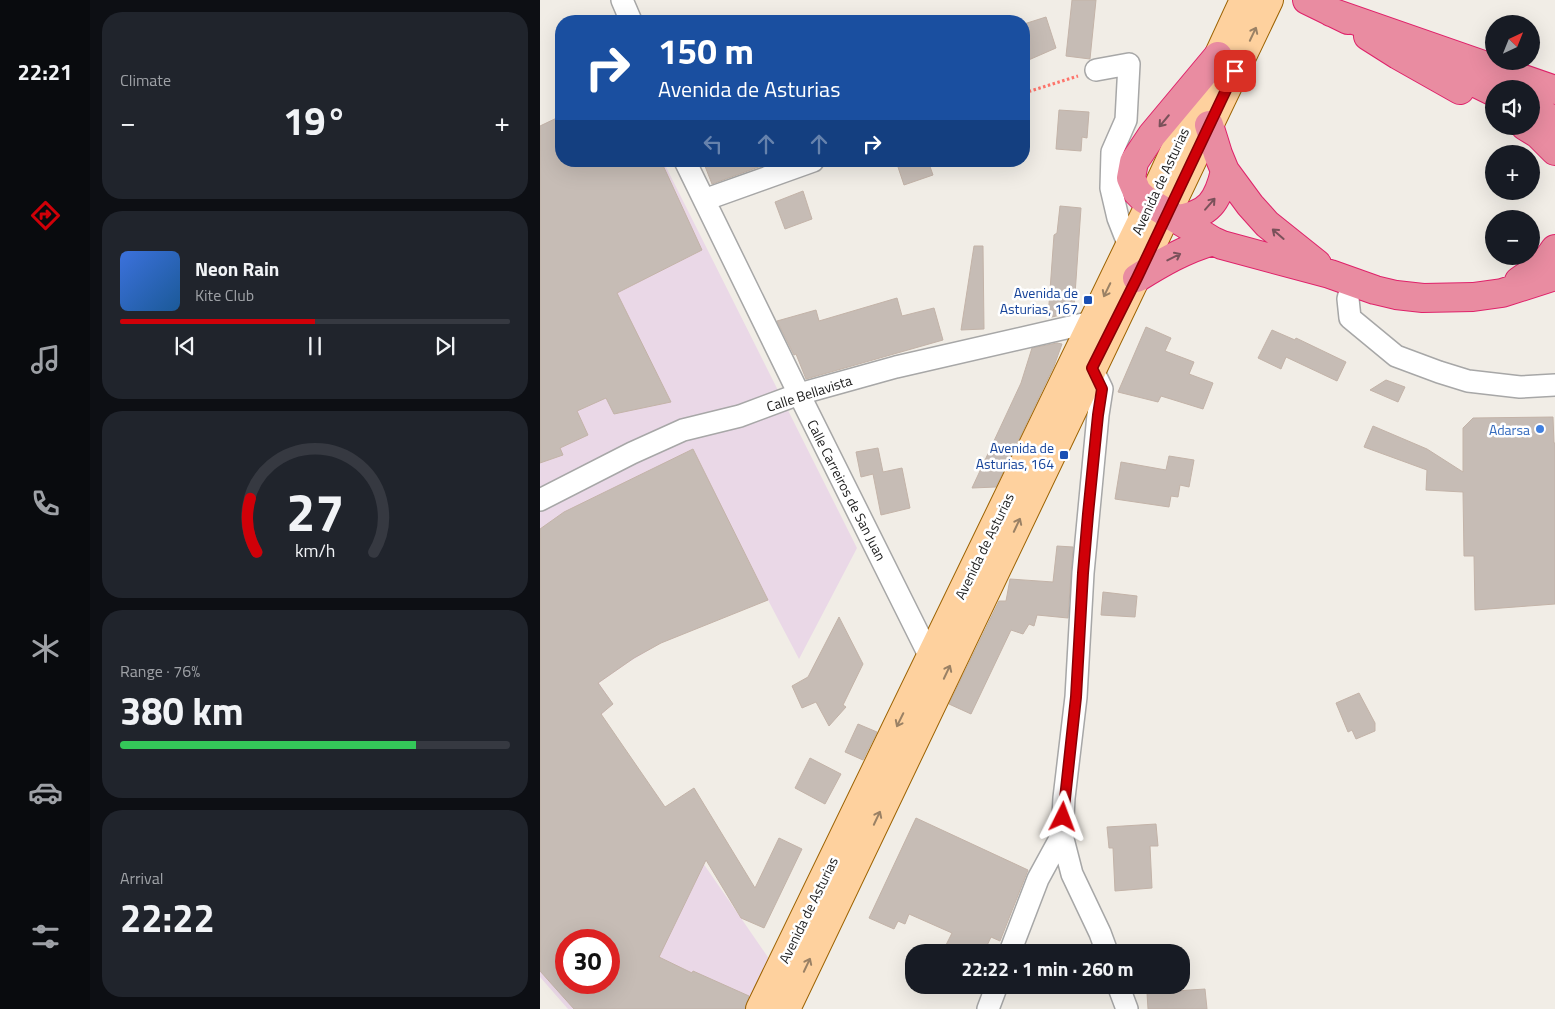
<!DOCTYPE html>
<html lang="en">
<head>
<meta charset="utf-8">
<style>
  body { margin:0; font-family:"Titillium Web",sans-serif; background:#20242c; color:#f1f3f6; height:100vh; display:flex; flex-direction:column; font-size:19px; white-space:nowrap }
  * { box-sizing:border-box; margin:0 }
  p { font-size:16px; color:#9ea1a6 }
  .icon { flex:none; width:28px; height:28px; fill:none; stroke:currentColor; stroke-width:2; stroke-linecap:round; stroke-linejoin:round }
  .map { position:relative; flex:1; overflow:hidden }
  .side { display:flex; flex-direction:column; gap:12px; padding:12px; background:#0d0f14; width:450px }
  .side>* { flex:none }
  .banner { position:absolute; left:15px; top:15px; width:475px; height:152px; border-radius:20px; box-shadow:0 5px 20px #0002; background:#1a4fa0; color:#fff; overflow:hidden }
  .needle { width:32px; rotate:43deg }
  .buttons { position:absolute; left:945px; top:15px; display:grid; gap:10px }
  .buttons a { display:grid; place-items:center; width:55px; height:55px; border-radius:50%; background:#171b24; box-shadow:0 5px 20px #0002; font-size:25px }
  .speed { position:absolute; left:15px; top:929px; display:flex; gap:10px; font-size:25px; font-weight:700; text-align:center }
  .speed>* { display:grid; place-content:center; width:65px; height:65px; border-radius:50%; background:#171b24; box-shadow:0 5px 20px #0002; line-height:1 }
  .speed .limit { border:8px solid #d22; background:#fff; color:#111 }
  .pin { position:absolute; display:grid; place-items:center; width:42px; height:42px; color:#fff; margin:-21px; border-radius:10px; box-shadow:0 2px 8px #0006 }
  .me { position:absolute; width:55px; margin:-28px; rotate:3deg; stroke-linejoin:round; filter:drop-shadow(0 0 4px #0008) }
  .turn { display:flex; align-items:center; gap:18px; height:105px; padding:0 20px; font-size:22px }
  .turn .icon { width:65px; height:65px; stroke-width:2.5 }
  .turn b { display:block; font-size:35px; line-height:42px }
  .lanes { display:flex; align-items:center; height:48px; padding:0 20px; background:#0003; justify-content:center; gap:25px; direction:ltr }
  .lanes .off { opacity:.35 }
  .big { font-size:38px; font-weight:700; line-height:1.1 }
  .side .card { flex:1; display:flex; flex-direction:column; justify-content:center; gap:8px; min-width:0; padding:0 18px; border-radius:20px; background:#20242c }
  .side .dial { align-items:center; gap:0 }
  .dial svg { height:130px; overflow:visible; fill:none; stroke:#363941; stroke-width:7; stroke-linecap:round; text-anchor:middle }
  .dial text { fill:#f1f3f6; stroke:none }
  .song { display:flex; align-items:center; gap:15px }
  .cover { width:60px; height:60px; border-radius:8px; background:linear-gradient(135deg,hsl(220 70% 55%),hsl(210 70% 35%)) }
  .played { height:5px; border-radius:2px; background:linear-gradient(90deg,#d00008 50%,#363941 50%) }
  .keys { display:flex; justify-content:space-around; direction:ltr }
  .heat { display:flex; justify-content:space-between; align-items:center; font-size:28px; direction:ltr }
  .charge { height:8px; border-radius:4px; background:linear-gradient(90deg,#34c759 76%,#363941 0) }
  .trip { position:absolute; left:365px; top:944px; width:285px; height:50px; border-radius:20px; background:#171b24; box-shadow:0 5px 20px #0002; font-weight:700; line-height:50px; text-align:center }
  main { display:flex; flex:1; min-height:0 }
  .tab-bar { display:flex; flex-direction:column; width:90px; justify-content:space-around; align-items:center; background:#090b0e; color:#9ea1a6 }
  .tab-bar .icon { width:35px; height:35px }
  .tab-bar .on { color:#d00008 }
  .tab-bar b { font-size:22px; color:#f1f3f6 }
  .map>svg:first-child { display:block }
  .industrial { fill:#ead8e7; fill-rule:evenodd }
  .building { fill:#c6bcb5; stroke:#c3b3a8; fill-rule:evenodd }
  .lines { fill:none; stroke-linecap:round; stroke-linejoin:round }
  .minor-casing { stroke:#a7a7a7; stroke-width:24 }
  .major-casing { stroke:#9c6200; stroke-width:30 }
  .highway-casing { stroke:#df226a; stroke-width:30 }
  .path { stroke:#fd746b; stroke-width:3; stroke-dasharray:2.5 2.5; stroke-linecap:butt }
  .minor { stroke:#fff; stroke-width:21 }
  .major { stroke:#fed19e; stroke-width:28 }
  .highway { stroke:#e98ca1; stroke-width:28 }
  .oneway { stroke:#9a8165 }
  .oneway2 { stroke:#7a515a }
  .route-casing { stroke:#870005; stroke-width:12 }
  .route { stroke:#d00008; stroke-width:9 }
  .transit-dot { fill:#1a4fb4; stroke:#fff; stroke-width:2 }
  .shop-dot { fill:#3f7fe0; stroke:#fff; stroke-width:2 }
  .labels { text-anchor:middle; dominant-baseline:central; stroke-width:5; stroke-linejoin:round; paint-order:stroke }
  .street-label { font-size:14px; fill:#202020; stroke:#fff }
  .transit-label { font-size:14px; fill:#164399; stroke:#fff; text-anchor:end }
  .shop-label { font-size:14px; fill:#366cbe; stroke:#fff; text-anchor:end }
</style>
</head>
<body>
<main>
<nav class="tab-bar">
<b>22:21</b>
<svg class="icon on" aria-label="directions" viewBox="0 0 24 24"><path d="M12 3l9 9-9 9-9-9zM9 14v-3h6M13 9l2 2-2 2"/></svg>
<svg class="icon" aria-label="music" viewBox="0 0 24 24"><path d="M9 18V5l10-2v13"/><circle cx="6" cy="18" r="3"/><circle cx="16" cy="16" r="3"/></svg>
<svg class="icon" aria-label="phone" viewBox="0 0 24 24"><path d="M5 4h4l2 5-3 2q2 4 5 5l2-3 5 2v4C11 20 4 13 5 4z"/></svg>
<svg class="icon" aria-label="climate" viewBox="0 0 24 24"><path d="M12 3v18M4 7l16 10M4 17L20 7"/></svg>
<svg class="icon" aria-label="car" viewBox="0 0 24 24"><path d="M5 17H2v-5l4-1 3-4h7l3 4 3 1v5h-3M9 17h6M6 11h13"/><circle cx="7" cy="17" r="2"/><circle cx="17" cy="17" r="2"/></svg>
<svg class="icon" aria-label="filters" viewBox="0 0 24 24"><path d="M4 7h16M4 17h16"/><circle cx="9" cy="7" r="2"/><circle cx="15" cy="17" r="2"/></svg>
</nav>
<section class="side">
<div class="card"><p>Climate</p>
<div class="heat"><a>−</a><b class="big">19°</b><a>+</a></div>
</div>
<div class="card">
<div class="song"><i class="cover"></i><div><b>Neon Rain</b><p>Kite Club</p></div></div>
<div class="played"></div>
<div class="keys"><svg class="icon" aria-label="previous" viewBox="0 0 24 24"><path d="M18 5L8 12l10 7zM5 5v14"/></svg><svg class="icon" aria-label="pause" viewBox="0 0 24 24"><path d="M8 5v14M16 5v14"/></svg><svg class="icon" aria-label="next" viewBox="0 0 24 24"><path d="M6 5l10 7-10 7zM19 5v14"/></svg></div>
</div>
<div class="card dial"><svg viewBox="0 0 100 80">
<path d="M14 69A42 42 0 1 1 86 69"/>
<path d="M14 69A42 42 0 0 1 10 36" stroke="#d00008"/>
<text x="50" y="56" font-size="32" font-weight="700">27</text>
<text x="50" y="72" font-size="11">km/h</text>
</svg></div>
<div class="card"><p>Range · 76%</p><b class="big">380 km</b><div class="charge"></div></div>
<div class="card"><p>Arrival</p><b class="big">22:22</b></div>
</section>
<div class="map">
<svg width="1015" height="1009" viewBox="0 0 1015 1009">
  <rect width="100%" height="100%" fill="#f1ede6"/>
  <!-- industrial -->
  <path class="industrial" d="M 21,116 L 21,161 L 123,161 L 317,548 L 259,659 L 228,600 L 121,643 L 89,662 L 59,683 L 73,704 L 61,715 L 232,963 L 210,1009 L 28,1009 L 0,977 L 0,126 ZM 26,940 L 69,940 L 69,982 L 26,982 Z"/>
  <!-- building -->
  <path class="building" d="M 532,0 L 556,0 L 550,59 L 526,56 Z
    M 506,17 L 516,48 L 484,62 L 484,24 Z
    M 519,110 L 549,112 L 547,138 L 542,137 L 541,151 L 516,149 Z
    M 21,116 L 21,161 L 121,161 L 162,250 L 77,293 L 131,402 L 74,414 L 66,398 L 37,411 L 48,435 L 20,448 L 23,455 L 0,463 L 0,126 Z
    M 163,161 L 235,161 L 172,184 Z
    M 356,161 L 388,161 L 393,175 L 364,185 Z
    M 263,191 L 272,219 L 245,229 L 235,202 Z
    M 520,206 L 541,208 L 534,309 L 528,313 L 508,318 L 514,235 L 517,233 Z
    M 434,246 L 443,246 L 444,329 L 421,330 Z
    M 357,298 L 362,316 L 394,308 L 403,340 L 266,379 L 256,354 L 254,355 L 237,321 L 276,310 L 279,321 Z
    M 606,327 L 631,338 L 625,351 L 654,362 L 649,374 L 673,383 L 663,409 L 621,396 L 618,402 L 578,392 Z
    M 732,330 L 755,340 L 756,338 L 806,362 L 797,381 L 746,357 L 741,369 L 718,358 Z
    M 517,343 L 522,344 L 514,366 L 456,487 L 432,488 L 481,383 L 492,348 Z
    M 846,380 L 865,387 L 858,402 L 830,390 Z
    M 1013,417 L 1014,443 L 1015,443 L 1015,604 L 935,610 L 934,556 L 924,556 L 923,492 L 886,490 L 887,470 L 824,447 L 833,426 L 887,449 L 923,472 L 923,428 L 933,418 Z
    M 338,448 L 343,472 L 362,468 L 370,508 L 341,515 L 333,474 L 321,477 L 316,452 Z
    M 153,449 L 228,600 L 121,643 L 94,658 L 58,683 L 73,704 L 61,714 L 125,807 L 154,788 L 215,888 L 239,838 L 262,849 L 224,928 L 201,918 L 166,860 L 119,957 L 152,973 L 153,971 L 209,996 L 205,1009 L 34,1009 L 0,971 L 0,529 L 24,512 ZM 26,940 L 69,940 L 69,982 L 26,982 Z
    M 629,456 L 654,460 L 649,487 L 640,485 L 638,497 L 631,496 L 629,507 L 575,499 L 581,462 L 626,470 Z
    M 517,546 L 533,547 L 528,618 L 497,615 L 494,626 L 489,624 L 483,634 L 471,630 L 431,714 L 409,704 L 459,601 L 466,601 L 470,579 L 513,582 Z
    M 563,592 L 597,596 L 595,617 L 561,615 Z
    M 299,617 L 323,664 L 303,705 L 306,707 L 289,726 L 276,702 L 262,708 L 252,686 L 268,677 Z
    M 819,693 L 835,723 L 835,731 L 816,739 L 812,730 L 808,732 L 796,703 Z
    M 318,724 L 337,732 L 323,760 L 305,752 Z
    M 270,758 L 301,774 L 285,804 L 255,788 Z
    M 376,818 L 488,870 L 460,941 L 451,937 L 444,952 L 416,952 L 405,947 L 412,933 L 369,914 L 365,924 L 358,921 L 354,929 L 329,918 Z
    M 616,824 L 618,846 L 610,846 L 612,888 L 575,891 L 573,848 L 569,848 L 567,827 Z
    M 665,989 L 667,1009 L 608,1009 L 607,993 Z"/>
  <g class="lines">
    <defs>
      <path id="minor" d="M 82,0 L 91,21
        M 556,70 L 589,64 L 586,120 L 572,152 L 571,188 L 578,218 L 589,246
        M 145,161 L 259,394 L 390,657
        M 164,200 L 273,161
        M 812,283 L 808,299 L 810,318 L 856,356 L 899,372 L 928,381 L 980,387 L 1015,385
        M 552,368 L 562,389 L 558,415 L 543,573 L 536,697 L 524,798 L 522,835 L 532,874 L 560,933 L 567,952
        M 0,500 L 92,453 L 143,430 L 200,416 L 259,394 L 356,367 L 552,322
        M 470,952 L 498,879 L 522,835
        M 578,985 L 587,1009
        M 448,1009 L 457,985"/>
      <path id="major" d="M 220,1009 L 610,204 L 704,0
        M 246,1009 L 729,0"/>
      <path id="highway" d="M 767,0 L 808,20
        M 791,12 L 1015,90
        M 828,36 L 858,55 L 920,90
        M 678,56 L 612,135 L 594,162 L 591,178 L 597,192 L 604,199 L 673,241 L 682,245 L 790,274 L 835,290 L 856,295 L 883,298 L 933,297 L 962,293 L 1015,276
        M 907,69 L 954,92
        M 991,110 L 1015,120
        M 669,125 L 678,154 L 685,171 L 710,205 L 727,224 L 777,264
        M 985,126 L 998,134 L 1015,151
        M 637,219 C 669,215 678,201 685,171
        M 597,278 C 621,263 645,249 673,241
        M 979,281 L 1005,263 L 1015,249"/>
    </defs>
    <!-- minor casing -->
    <use href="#minor" class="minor-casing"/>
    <!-- major casing -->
    <use href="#major" class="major-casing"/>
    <!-- highway casing -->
    <use href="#highway" class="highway-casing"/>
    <!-- path -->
    <path class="path" d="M 484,93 L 538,76"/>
    <!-- minor -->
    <use href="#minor" class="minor"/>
    <!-- major -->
    <use href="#major" class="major"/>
    <!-- highway -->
    <use href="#highway" class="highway"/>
  </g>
  <!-- one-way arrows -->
  <defs><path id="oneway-shaft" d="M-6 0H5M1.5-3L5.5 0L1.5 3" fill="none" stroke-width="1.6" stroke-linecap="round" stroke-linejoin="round" transform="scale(1.25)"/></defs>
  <g class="oneway">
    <use href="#oneway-shaft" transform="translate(713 34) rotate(-65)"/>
    <use href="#oneway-shaft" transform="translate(567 290) rotate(116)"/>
    <use href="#oneway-shaft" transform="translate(477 525) rotate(-65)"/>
    <use href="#oneway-shaft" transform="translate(407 672) rotate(-65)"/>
    <use href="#oneway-shaft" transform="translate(360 720) rotate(116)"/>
    <use href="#oneway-shaft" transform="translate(337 818) rotate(-65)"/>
    <use href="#oneway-shaft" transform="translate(267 965) rotate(-65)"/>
  </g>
  <g class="oneway2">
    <use href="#oneway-shaft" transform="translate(624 121) rotate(130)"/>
    <use href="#oneway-shaft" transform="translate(670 204) rotate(-49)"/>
    <use href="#oneway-shaft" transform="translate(738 234) rotate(-139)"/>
    <use href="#oneway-shaft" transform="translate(634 257) rotate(-27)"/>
  </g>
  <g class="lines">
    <defs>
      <path id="route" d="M 523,817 L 536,697 L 543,573 L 548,514 L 558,415 L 562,389 L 552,368 L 597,278 L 695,71"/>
    </defs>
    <!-- route casing -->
    <use href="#route" class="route-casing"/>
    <!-- route -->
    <use href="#route" class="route"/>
  </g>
  <!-- markers -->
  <g class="transit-dot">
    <rect x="543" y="295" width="10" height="10" rx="2.5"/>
    <rect x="519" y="450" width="10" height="10" rx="2.5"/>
  </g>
  <circle class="shop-dot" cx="1000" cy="429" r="5"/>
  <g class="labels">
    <!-- street labels -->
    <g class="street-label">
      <text transform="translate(620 181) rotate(-65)">Avenida de Asturias</text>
      <text transform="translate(269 393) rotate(-18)">Calle Bellavista</text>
      <text transform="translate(307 490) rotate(63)">Calle Carreiros de San Juan</text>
      <text transform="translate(444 546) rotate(-64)">Avenida de Asturias</text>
      <text transform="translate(268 910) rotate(-64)">Avenida de Asturias</text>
    </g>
    <!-- transit labels -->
    <g class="transit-label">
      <text x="538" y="292">Avenida de<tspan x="538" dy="16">Asturias, 167</tspan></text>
      <text x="514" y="447">Avenida de<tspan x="514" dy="16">Asturias, 164</tspan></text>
    </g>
    <!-- shop labels -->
    <g class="shop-label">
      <text x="990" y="429">Adarsa</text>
    </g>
  </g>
</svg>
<div class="buttons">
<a><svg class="needle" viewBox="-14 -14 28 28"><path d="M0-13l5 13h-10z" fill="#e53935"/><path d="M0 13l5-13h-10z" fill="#9ea1a6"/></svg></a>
<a><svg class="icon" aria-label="sound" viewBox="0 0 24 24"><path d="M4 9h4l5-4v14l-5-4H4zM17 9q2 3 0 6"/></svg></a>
<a>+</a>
<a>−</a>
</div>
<div class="speed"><div class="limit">30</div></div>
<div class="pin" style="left:695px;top:71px;background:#d93025"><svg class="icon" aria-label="arrive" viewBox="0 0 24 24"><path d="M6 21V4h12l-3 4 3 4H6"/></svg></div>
<svg class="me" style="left:523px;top:817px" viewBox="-20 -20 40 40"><path d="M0-17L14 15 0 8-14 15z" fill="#d00008" stroke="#fff" stroke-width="4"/></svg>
<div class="trip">22:22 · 1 min · 260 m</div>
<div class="banner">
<div class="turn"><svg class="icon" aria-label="right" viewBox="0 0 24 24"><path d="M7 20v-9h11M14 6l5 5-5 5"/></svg><div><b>150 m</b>Avenida de Asturias</div></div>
<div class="lanes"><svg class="icon off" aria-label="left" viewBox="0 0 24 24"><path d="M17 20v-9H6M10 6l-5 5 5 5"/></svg><svg class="icon off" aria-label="ahead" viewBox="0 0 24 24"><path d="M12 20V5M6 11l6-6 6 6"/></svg><svg class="icon off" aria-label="ahead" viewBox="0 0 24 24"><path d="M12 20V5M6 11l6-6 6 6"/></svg><svg class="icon" aria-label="right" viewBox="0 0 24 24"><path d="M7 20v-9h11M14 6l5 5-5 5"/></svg></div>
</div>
</div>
</main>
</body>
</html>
